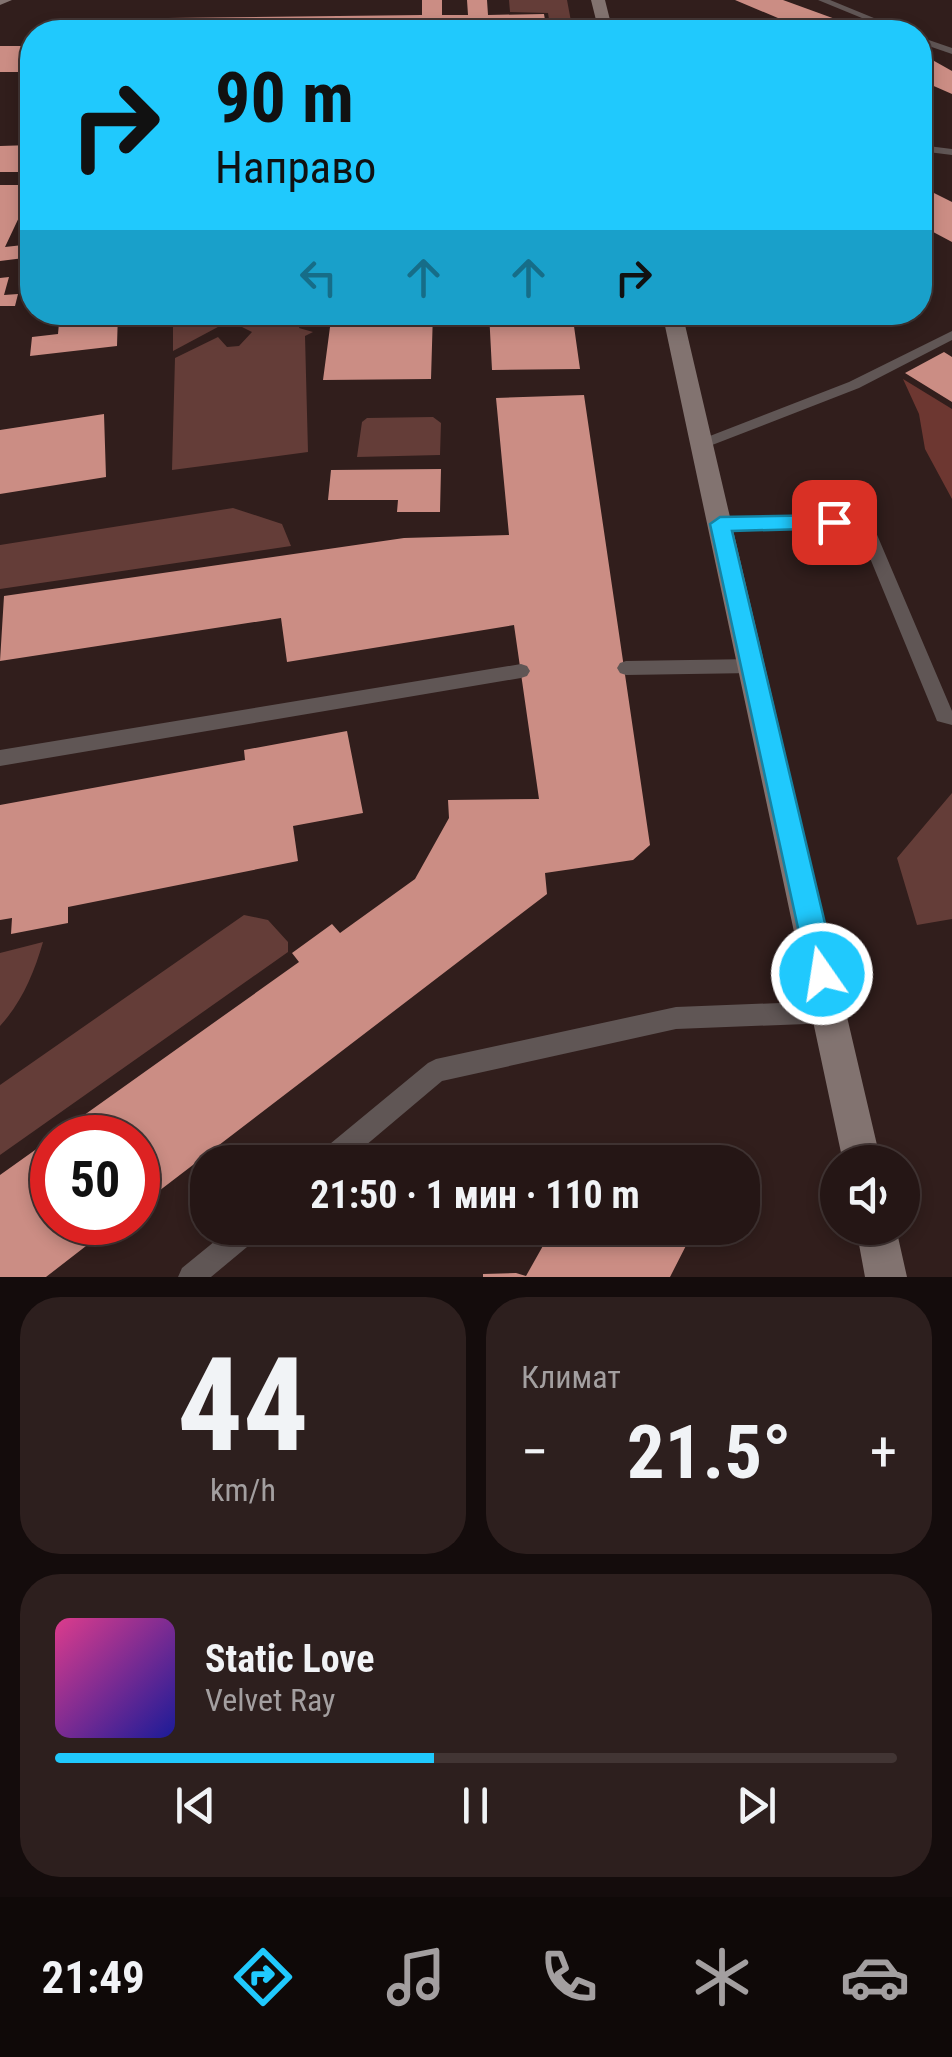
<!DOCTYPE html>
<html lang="ru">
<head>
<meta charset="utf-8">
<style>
  body { margin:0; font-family:"Roboto Condensed",sans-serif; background:#2d1f1e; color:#f1f3f6; height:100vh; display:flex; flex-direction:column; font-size:38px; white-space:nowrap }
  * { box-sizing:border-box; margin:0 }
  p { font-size:32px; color:#a39fa0 }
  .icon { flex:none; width:55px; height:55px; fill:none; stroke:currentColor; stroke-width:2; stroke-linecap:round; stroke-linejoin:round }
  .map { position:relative; height:1277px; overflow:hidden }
  .side { display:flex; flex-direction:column; gap:20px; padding:20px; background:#140c0c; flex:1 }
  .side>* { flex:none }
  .top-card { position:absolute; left:20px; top:20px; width:912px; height:305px; border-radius:40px; box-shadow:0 5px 15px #0003,0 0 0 2px #423534; background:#20c9fd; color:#111; overflow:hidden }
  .tools { position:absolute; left:820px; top:1145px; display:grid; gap:20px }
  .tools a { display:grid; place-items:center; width:100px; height:100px; border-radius:50%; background:#251615; box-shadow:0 5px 15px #0003,0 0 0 2px #423534; font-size:50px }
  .speed { position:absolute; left:30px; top:1115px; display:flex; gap:20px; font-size:50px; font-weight:700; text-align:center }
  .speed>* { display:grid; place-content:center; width:130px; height:130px; border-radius:50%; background:#251615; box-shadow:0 5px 15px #0003,0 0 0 2px #423534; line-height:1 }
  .speed .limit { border:15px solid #d22; background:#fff; color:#111 }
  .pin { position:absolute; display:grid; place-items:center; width:85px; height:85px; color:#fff; margin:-42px; border-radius:20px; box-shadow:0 5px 15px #0006 }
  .me { position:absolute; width:110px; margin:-55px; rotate:347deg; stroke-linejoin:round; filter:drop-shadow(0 0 8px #0008) }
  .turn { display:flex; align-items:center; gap:35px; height:210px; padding:0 30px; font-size:45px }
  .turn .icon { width:130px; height:130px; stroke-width:2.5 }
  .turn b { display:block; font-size:70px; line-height:85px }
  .lanes { display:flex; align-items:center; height:95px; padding:0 30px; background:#0003; justify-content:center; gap:50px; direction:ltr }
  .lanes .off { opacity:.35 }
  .big { font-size:75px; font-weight:700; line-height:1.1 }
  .side .widget { flex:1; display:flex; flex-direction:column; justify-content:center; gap:15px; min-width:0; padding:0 35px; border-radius:40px; background:#2d1f1e }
  .side .dial { align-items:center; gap:0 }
  .dial b { font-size:130px; line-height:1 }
  .song { display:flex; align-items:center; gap:30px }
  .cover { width:120px; height:120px; border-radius:15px; background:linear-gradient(135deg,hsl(330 70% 55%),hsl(240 70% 35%)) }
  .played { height:10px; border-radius:5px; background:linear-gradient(90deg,#20c9fd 45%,#423534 45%) }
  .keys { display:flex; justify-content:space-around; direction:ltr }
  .heat { display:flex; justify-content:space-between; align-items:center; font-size:55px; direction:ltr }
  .side .tiles { flex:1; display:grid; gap:20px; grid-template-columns:1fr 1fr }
  .widget:last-child { grid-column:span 2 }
  .trip { position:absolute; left:190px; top:1145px; width:570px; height:100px; border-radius:40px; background:#251615; box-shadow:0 5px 15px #0003,0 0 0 2px #423534; font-weight:700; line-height:100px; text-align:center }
  .tabs { display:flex; height:160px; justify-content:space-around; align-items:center; background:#0f0908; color:#a39fa0 }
  .tabs .icon { width:70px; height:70px }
  .tabs .on { color:#20c9fd }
  .tabs b { font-size:45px; color:#f1f3f6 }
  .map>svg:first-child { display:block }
  .green { fill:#643d38 }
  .forest { fill:#6d3731 }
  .building { fill:#cb8d84 }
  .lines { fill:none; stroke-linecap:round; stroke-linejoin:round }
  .service { fill:#605655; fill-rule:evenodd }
  .secondary { fill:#827370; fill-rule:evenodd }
  .route { fill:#20c9fd; stroke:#1583a4; stroke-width:2.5 }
</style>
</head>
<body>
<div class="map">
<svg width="952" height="1277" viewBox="0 0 952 1277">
  <rect width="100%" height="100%" fill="#311e1c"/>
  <!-- green -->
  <path class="green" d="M 509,0 L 567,0 L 573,32 L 551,32 L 548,13 L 510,12 Z
    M 173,313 L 223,313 L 222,318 L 231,320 L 173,351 Z
    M 261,313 L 303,313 L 299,328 L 313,332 L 305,336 L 308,452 L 172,470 L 175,358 L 218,337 L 227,347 L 239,346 L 252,332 L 242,327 Z
    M 433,417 L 441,423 L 440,455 L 357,457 L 362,422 L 367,418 Z
    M 233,508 L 282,524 L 291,546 L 0,589 L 0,545 Z
    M 952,793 L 952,919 L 917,925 L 897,858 Z
    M 244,915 L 268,920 L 288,942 L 288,952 L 0,1155 L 0,1085 Z
    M 43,942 C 34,973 22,1002 0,1026 L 0,953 Z"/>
  <!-- forest -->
  <path class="forest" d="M 903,379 L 952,409 L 952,499 L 925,449 L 919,414 Z"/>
  <!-- building -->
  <path class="building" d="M 422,0 L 442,0 L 442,15 L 468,15 L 467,0 L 487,0 L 488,15 L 544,14 L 547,32 L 429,32 L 429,29 L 363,29 L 363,32 L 74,32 L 81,19 L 422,15 Z
    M 735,0 L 783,0 L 849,24 L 844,26 L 860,32 L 811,32 Z
    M 0,46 L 32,46 L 32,72 L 0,72 Z
    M 920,53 L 952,71 L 952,94 L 920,80 Z
    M 32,145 L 32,172 L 0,172 L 0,146 Z
    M 0,185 L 32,185 L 32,211 L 22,211 L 5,247 L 32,244 L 32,257 L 0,261 Z
    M 920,186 L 952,202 L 952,242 L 920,225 Z
    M 9,277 L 4,295 L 18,294 L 15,306 L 0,306 L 0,278 Z
    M 60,312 L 118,312 L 117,346 L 30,356 L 32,337 L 58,334 Z
    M 332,312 L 433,312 L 431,379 L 323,380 Z
    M 489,312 L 572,312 L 580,369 L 492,370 Z
    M 944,352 L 952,357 L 952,402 L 905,373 Z
    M 584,395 L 650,845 L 633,860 L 545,873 L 547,894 L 138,1207 L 138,1138 L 52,1138 L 52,1222 L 117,1222 L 46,1277 L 0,1277 L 0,1175 L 299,962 L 292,953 L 332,924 L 340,933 L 415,879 L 449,818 L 448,800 L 539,799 L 514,625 L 287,662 L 281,618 L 0,661 L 4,596 L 404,538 L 509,535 L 496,398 Z
    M 104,414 L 106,477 L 0,494 L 0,430 Z
    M 441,469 L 440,512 L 397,512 L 398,500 L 328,500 L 331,470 Z
    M 347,731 L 363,813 L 293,826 L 298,861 L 68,907 L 68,923 L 11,934 L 12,918 L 0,920 L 0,805 L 245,760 L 244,750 Z
    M 553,1228 L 695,1228 L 670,1277 L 483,1277 L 483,1274 L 516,1273 L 526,1276 Z"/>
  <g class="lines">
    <!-- service -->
    <path class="service" d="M 818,0 L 830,0 L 908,32 L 896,32 Z
      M 920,37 L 952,48 L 952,54 L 920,43 Z
      M 920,145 L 952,149 L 952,155 L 920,151 Z
      M 952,331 L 952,340 L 859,388 L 707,447 L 702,449 L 695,444 L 697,441 L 849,382 Z
      M 864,518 L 872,523 L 952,711 L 952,725 L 937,721 L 935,716 L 858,529 L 721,529 L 713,524 L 721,519 Z
      M 753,659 L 759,661 L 762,666 L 759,671 L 753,673 L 626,675 L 620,673 L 617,668 L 620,663 L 626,661 Z
      M 521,664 L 527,666 L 530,671 L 527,676 L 521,678 L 0,766 L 0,750 Z
      M 831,1001 L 839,1004 L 842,1012 L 839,1020 L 831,1023 L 676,1029 L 442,1081 L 346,1162 L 316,1162 L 319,1153 L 428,1063 L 436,1059 L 676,1007 Z
      M 231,1228 L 263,1228 L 259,1237 L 211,1277 L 178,1277 L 182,1268 Z"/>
    <!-- secondary -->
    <path class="secondary" d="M 0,0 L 12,0 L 0,5 Z
      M 591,0 L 605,0 L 613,32 L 599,32 Z
      M 662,312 L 682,312 L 881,1162 L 843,1162 Z
      M 856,1228 L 896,1228 L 907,1277 L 865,1277 Z"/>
  </g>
  <!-- route -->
  <path class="route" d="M 834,515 L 844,522 L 841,528 L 732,531 L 837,974 L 832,983 L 822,987 L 812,983 L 808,974 L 710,524 L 720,517 Z"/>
</svg>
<div class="tools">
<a><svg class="icon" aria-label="sound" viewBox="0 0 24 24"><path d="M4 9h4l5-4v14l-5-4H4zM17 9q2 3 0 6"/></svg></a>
</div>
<div class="speed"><div class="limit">50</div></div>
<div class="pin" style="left:834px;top:522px;background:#d93025"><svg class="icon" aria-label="arrive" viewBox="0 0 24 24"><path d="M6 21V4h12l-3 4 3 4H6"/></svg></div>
<svg class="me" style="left:822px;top:974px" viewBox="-20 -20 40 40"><circle r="17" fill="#20c9fd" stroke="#fff" stroke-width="3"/><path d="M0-11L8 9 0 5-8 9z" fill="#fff"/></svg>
<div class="trip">21:50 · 1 мин · 110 m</div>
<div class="top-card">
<div class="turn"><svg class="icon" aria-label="right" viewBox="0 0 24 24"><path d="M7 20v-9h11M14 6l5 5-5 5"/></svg><div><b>90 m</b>Направо</div></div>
<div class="lanes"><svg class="icon off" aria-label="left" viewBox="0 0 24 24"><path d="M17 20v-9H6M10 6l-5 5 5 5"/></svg><svg class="icon off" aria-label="ahead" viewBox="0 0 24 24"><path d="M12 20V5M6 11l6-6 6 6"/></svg><svg class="icon off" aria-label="ahead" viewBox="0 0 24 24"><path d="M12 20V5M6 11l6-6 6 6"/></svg><svg class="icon" aria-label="right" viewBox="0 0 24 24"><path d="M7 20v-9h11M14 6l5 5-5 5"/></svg></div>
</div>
</div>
<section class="side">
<div class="tiles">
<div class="widget dial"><b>44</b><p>km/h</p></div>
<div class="widget"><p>Климат</p>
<div class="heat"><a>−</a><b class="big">21.5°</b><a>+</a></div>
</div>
<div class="widget">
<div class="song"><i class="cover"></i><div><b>Static Love</b><p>Velvet Ray</p></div></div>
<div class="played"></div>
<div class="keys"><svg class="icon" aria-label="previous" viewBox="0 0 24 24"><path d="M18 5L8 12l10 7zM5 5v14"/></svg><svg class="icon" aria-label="pause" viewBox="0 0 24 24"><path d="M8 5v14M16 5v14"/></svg><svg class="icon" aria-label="next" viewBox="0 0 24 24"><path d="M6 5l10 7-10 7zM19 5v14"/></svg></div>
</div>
</div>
</section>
<nav class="tabs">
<b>21:49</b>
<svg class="icon on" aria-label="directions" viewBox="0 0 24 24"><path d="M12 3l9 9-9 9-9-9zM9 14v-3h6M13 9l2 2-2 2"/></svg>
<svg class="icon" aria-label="music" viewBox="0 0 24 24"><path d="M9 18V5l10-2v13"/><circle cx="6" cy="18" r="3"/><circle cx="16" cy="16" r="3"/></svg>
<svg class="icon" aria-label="phone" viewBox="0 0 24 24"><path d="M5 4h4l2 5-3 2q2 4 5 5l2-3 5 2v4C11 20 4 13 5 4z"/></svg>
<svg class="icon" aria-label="climate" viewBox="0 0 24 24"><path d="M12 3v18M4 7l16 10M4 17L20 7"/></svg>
<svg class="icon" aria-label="car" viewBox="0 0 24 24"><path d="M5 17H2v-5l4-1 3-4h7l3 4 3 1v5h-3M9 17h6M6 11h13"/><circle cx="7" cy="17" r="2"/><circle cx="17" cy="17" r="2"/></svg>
</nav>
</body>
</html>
